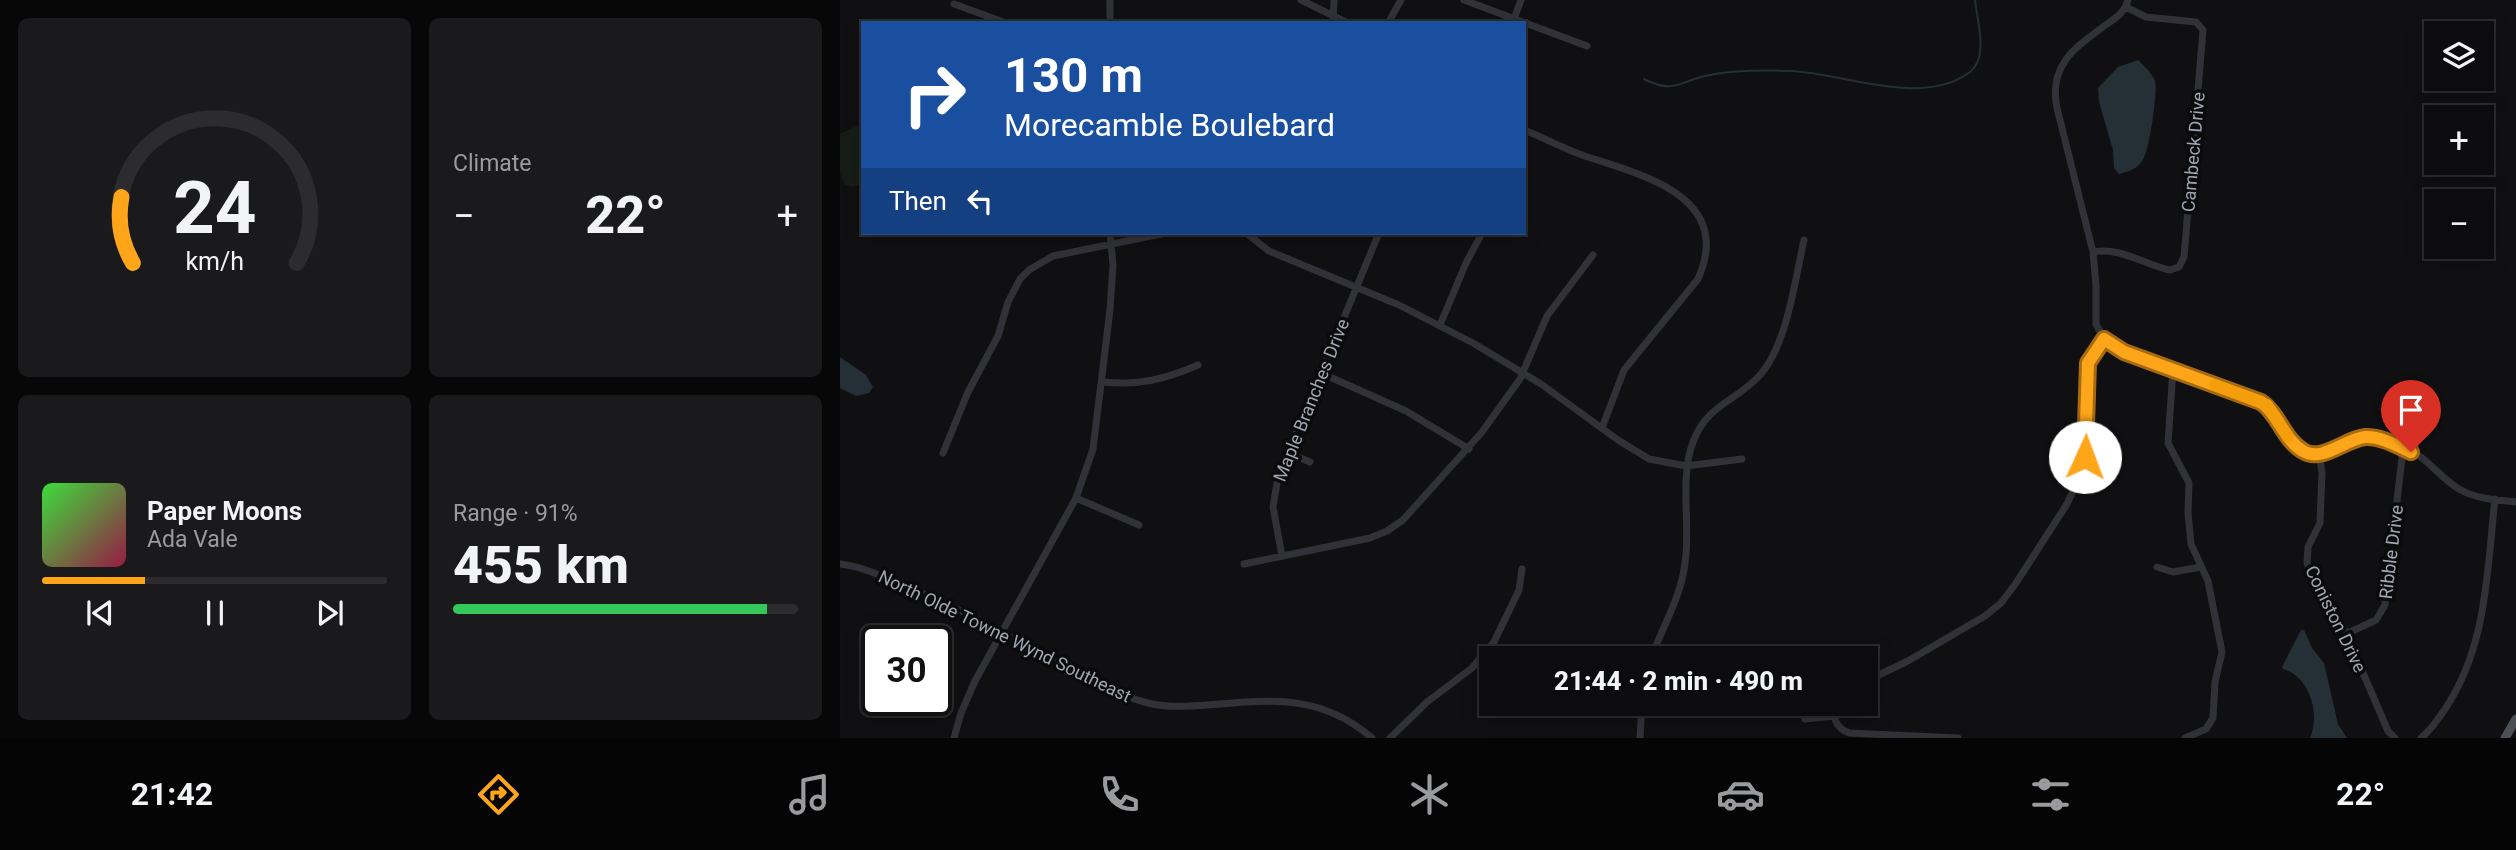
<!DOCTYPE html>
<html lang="en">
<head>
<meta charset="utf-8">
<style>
  body { margin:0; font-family:Roboto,sans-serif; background:#1a1a1c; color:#f1f3f6; height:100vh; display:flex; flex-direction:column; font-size:26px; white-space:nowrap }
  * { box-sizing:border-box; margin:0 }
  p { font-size:23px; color:#9a9b9e }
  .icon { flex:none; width:38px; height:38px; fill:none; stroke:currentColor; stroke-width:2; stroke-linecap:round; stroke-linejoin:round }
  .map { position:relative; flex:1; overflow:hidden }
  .drawer { display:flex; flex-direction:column; gap:18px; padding:18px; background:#070708; width:840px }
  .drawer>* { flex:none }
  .banner { position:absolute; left:21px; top:21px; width:665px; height:214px; border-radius:0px; box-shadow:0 4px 18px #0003,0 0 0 2px #2c2c2e; background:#1a4fa0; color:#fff; overflow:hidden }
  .buttons { position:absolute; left:1584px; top:21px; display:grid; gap:14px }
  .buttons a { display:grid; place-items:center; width:70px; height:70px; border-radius:0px; background:#0c0c0e; box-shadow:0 4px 18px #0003,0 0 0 2px #2c2c2e; font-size:35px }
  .speed { position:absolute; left:21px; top:625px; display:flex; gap:14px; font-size:35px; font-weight:700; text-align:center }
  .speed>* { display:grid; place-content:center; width:91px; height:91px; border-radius:50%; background:#0c0c0e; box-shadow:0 4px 18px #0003,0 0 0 2px #2c2c2e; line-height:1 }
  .speed .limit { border:4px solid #111; border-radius:10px; background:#fff; color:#111 }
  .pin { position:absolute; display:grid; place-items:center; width:60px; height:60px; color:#fff; margin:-72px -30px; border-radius:50% 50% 50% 0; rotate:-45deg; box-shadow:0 0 7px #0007 }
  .pin .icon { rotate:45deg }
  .me { position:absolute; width:77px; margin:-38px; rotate:2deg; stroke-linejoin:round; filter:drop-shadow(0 0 5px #0008) }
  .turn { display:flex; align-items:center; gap:24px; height:147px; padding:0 28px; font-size:32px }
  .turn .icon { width:91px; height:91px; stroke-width:2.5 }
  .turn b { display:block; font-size:49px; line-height:60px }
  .then { display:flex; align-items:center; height:66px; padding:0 28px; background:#0003; gap:14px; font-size:26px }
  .big { font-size:52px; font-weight:800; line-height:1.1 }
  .drawer .widget { flex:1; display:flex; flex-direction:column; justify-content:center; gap:10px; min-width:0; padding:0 24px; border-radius:10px; background:#1a1a1c }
  .drawer .dial { align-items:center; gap:0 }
  .dial svg { height:182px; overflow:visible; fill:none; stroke:#2c2c2e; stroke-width:7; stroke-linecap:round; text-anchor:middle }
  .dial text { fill:#f1f3f6; stroke:none }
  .song { display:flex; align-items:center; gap:21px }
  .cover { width:84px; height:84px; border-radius:10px; background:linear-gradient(135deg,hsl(120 70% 55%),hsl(340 70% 35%)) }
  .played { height:7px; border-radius:4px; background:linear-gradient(90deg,#ffa51a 30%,#2c2c2e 30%) }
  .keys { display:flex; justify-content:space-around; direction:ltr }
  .heat { display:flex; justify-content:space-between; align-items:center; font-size:38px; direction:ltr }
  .charge { height:10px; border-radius:5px; background:linear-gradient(90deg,#34c759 91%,#2c2c2e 0) }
  .drawer .tiles { flex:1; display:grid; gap:18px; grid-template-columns:repeat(2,1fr) }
  .trip { position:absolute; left:639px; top:646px; width:399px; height:70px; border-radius:0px; background:#0c0c0e; box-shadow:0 4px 18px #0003,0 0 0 2px #2c2c2e; font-weight:800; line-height:70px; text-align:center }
  .tabs { display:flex; height:112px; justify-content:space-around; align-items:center; background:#050506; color:#9a9b9e }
  .tabs .icon { width:49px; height:49px }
  .tabs .current { color:#ffa51a }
  .tabs b { font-size:32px; color:#f1f3f6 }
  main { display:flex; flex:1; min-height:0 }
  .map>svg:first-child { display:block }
  .green { fill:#161c16 }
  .water { fill:#253036 }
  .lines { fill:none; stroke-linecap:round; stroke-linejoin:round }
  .stream { stroke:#253036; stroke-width:2 }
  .minor { stroke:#313237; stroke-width:7 }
  .major { stroke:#4c4f56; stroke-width:9 }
  .route-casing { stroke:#a66b11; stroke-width:18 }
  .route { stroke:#ffa51a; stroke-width:12 }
  .slow { stroke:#f59e0b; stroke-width:12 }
  .labels { text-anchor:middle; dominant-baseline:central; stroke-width:7; stroke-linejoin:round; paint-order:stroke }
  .street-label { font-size:18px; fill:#a0a7b4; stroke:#0b0b0c }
</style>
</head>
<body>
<main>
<section class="drawer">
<div class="tiles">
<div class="widget dial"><svg viewBox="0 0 100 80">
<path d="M14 69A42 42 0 1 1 86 69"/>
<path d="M14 69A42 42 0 0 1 9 40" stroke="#ffa51a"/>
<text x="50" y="56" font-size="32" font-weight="700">24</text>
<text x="50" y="72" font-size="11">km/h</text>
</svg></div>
<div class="widget"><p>Climate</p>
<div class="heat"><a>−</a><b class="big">22°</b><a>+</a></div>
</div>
<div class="widget">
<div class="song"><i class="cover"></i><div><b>Paper Moons</b><p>Ada Vale</p></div></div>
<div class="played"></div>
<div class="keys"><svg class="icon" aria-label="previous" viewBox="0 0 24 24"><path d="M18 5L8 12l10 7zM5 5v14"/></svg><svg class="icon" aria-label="pause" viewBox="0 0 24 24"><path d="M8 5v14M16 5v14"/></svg><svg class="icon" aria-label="next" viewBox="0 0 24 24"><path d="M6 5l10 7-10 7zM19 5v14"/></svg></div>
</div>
<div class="widget"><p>Range · 91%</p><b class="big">455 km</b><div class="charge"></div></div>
</div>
</section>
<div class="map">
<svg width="1676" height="738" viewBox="0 0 1676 738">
  <rect width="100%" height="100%" fill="#101012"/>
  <!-- green -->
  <path class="green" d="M 23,123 L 23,184 L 12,187 L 4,184 L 0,172 L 0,134 Z"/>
  <!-- water -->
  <path class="water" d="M 1298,60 C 1304,66 1312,73 1315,81 C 1318,91 1309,154 1302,161 C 1296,170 1289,171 1279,174 L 1274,168 L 1273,150 L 1259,102 L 1258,88 L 1278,67 Z
    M 0,357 L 26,375 L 33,387 L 29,393 L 16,396 L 0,388 Z
    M 1461,630 L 1464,630 L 1472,648 L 1484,663 L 1498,724 L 1507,738 L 1470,738 C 1481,713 1469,676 1443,669 L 1442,667 Z"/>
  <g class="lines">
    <!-- stream -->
    <path class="stream" d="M 804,79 C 833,94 839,82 865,76 C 892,70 924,70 951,71 C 1004,73 1082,108 1130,72 C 1149,57 1137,21 1135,0"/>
    <!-- minor -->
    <path class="minor" d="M 461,0 L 508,23
      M 624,0 L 747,46
      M 1288,0 C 1285,12 1277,17 1267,24 C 1236,47 1208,64 1217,108 L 1253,252 L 1256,286 L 1256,324 L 1264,339 L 1284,352 L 1421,402 C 1440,414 1444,444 1467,453 C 1486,461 1511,434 1533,438 C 1548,441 1570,449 1582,458 C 1595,468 1605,481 1619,489 C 1636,499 1657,500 1676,502
      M 114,4 L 166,23
      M 674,19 L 681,0
      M 270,23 L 270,0
      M 493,23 L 494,0
      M 548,23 L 561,0
      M 684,130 C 705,138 724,149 745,156 C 801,175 895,196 858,279 L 784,370 L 762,428
      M 406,233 L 429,251 L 559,305 L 633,343 L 701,384 L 778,440 L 809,459 L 846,466 L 902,459
      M 1253,252 C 1281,247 1303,264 1330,270 L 1339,267 L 1344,257 L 1363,30 L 1356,22 L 1306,17 L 1286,7
      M 600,325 L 626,263 L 642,233
      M 1333,370 L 1328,443 L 1349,483 L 1348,513 L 1351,544 L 1368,581 L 1382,652 L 1375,682 L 1373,718 L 1366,729 L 1345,738
      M 481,373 L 566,411 L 629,449
      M 263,382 C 298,386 326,379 358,365
      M 103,453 L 128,392 L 158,336 L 168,302 L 180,279 L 189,270 L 213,256 L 326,233
      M 448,453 L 470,462
      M 1479,454 L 1482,472 L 1480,523 L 1468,547 L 1467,563 L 1471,575 L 1502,624 L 1548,731 L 1555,738
      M 236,498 L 299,525
      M 442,556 L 433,507 L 438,477 L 539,233
      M 0,564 C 25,567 47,579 70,588 C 106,603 141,620 175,639 C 217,663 261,691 308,703 C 327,708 347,706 366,705 C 430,700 480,693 532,738
      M 404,564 L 530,538 L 547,531 L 563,520 L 642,432 L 680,379 L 707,316 L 753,255
      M 1317,567 L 1333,572 L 1361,567
      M 1506,634 L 1536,620 L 1545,605 L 1563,449
      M 811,658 C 823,626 841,597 845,563 C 851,524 839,479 853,442 C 868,403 896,402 920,375 C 947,345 955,280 964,240
      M 1026,681 L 1066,662 L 1145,616 L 1161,603 L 1176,583 L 1227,504 L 1241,474 L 1246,440 L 1248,363 L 1264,339
      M 994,704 C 992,717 996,728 1009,733 L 1118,738
      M 965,719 L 994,716
      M 114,738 L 121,713 L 135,681 L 236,498 L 253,449 L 270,310 L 273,265 L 270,233
      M 550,738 L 587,702 L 632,668 L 654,642 L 679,590 L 682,569
      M 800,738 L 802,704
      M 1581,738 C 1591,730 1598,719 1605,709 C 1647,647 1647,571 1655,499"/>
    <!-- major -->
    <path class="major" d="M 1665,738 L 1676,719"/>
  </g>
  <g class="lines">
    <defs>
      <path id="route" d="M 1245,457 L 1248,363 L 1264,339 L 1284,352 L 1421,402 C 1439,414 1443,439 1463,451 C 1482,463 1505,439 1525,437 C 1540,436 1558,446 1571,452"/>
    </defs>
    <!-- route casing -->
    <use href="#route" class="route-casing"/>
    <!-- route -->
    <use href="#route" class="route"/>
    <!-- slow -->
    <path class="slow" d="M 1375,385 L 1427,405 L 1448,437"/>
  </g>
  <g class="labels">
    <!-- street labels -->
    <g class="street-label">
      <text transform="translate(1353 152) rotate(-85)">Cambeck Drive</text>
      <text transform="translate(471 400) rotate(-68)">Maple Branches Drive</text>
      <text transform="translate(1551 552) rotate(-83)">Ribble Drive</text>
      <text transform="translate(1496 619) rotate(64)">Coniston Drive</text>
      <text transform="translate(165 636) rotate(26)">North Olde Towne Wynd Southeast</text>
    </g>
  </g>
</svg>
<div class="buttons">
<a><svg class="icon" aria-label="layers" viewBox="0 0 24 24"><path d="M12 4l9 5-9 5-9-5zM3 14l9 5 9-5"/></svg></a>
<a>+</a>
<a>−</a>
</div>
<div class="speed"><div class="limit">30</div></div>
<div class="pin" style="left:1571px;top:452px;background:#d93025"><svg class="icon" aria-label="arrive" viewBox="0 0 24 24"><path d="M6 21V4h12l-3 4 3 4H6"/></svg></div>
<svg class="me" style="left:1245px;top:457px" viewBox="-20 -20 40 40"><circle r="19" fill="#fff"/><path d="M0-13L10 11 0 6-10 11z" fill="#ffa51a"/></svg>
<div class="trip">21:44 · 2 min · 490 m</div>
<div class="banner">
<div class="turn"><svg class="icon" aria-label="right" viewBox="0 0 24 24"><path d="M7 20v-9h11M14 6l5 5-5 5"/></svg><div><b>130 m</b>Morecamble Boulebard</div></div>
<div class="then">Then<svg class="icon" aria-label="left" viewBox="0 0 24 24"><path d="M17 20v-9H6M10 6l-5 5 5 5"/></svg></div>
</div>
</div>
</main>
<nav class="tabs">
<b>21:42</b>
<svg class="icon current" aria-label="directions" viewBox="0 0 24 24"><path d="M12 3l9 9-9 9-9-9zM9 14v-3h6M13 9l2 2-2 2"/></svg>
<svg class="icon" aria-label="music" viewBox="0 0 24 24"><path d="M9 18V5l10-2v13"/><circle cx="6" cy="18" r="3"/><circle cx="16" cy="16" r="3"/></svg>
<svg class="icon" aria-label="phone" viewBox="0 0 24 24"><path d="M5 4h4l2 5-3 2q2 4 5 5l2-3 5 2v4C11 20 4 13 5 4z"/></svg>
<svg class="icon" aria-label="climate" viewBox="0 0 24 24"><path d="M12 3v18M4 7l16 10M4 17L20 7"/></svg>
<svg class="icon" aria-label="car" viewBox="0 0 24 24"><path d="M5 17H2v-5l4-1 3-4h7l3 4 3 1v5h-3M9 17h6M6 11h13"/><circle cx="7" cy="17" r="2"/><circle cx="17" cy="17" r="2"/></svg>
<svg class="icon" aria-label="filters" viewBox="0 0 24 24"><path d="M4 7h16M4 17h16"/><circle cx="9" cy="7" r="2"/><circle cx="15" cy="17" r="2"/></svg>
<b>22°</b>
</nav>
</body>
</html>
